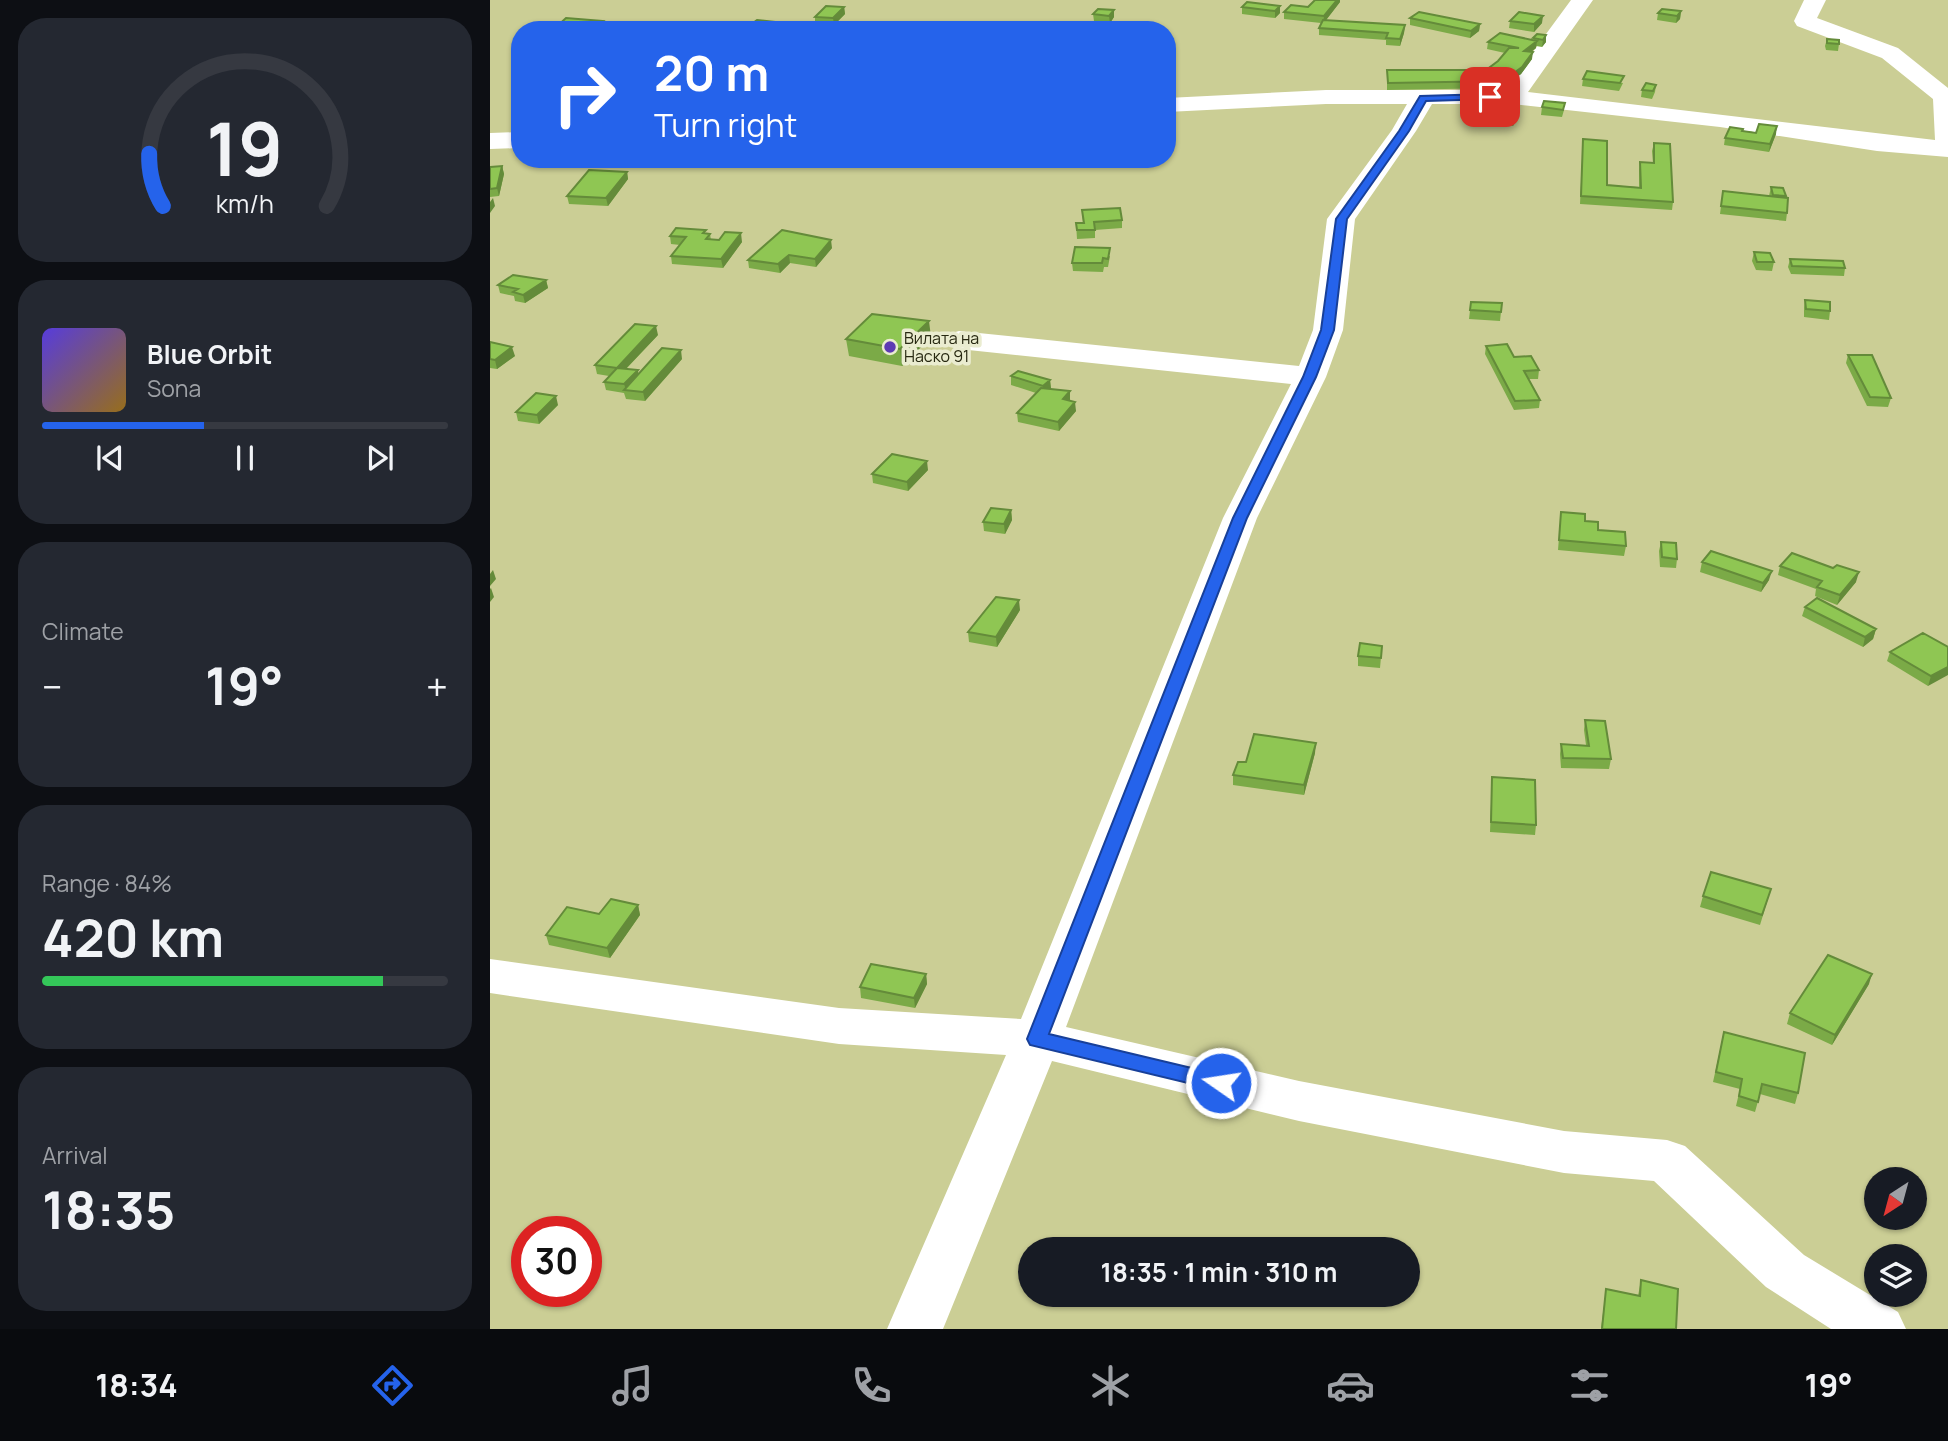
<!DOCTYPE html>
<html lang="en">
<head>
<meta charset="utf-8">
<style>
  body { margin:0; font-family:Manrope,sans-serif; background:#242831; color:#f1f3f6; height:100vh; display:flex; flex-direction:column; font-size:26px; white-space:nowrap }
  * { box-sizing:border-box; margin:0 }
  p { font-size:23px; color:#9ea1a6 }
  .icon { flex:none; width:38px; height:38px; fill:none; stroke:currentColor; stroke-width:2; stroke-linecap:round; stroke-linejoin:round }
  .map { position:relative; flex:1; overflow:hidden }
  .details { display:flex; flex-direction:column; gap:18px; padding:18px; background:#0d0f14; width:490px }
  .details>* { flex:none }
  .hud { position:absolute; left:21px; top:21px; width:665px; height:147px; border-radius:28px; box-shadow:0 2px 5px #0004; background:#2563eb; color:#fff; overflow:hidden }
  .needle { width:46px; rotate:216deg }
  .fabs { position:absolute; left:1374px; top:1167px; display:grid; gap:14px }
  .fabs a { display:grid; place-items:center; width:63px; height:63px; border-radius:50%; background:#171b24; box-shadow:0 2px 5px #0004; font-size:35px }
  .speed { position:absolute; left:21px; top:1216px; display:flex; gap:14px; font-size:35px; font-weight:700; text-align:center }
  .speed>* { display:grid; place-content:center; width:91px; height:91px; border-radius:50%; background:#171b24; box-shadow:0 2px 5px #0004; line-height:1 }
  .speed .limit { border:10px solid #d22; background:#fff; color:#111 }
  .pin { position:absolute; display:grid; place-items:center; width:60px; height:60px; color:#fff; margin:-30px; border-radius:14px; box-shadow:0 4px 10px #0006 }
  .me { position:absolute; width:77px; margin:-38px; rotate:283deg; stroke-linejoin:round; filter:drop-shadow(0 0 5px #0008) }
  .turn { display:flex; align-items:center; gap:24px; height:147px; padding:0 28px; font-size:32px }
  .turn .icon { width:91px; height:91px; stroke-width:2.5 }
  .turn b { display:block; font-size:49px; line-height:60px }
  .big { font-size:52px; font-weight:700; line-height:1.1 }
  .details .tile { flex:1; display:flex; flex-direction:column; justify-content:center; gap:10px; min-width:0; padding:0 24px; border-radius:28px; background:#242831 }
  .details .dial { align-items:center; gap:0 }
  .dial svg { height:182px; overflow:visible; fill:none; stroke:#363941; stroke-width:7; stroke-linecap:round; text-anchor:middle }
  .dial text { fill:#f1f3f6; stroke:none }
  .song { display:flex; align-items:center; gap:21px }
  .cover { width:84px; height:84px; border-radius:10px; background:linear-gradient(135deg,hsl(250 70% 55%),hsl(40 70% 35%)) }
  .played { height:7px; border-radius:4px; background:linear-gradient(90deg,#2563eb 40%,#363941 40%) }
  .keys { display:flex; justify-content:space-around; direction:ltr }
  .heat { display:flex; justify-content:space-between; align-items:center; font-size:38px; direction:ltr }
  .charge { height:10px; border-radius:5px; background:linear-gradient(90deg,#34c759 84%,#363941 0) }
  .trip { position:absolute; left:528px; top:1237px; width:402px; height:70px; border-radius:35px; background:#171b24; box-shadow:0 2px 5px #0004; font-weight:700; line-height:70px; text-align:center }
  .tabs { display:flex; height:112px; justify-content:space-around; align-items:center; background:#090b0e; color:#9ea1a6 }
  .tabs .icon { width:49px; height:49px }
  .tabs .current { color:#2563eb }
  .tabs b { font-size:32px; color:#f1f3f6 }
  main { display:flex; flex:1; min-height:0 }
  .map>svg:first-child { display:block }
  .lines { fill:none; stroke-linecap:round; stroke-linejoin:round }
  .minor { fill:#fff; fill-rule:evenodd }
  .wall { fill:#7baa47 }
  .shaded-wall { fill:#648b3a }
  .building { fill:#8fc653; stroke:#648b3a; stroke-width:2 }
  .route { fill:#2563eb; stroke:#184099; stroke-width:2 }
  .poi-dot { fill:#5d3ab3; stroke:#eaecd0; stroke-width:2.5 }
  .labels { text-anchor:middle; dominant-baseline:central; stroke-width:7; stroke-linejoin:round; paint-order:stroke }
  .far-poi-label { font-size:16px; fill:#272811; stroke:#eaecd0; text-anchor:start }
</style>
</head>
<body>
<main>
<section class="details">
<div class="tile dial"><svg viewBox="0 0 100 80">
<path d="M14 69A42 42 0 1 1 86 69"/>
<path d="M14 69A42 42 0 0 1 8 46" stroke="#2563eb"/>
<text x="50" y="56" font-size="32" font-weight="700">19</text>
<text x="50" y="72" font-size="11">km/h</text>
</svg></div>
<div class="tile">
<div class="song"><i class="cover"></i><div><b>Blue Orbit</b><p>Sona</p></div></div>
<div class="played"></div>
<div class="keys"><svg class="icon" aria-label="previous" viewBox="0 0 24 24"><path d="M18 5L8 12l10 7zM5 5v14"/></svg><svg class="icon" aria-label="pause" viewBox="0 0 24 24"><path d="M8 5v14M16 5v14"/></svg><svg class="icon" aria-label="next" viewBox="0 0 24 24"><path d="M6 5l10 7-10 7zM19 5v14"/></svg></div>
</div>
<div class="tile"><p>Climate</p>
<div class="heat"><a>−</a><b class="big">19°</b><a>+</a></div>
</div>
<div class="tile"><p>Range · 84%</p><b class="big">420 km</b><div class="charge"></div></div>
<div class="tile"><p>Arrival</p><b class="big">18:35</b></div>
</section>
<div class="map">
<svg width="1458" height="1329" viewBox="0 0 1458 1329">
  <rect width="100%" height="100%" fill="#cbce95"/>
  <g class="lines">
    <!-- minor -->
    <path class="minor" d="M 1081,0 L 1103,0 L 1038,92 L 1445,140 L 1443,99 L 1392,58 L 1307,26 L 1304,21 L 1314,0 L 1336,0 L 1327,18 L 1408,48 L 1458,88 L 1458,157 L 1387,151 L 1230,127 L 1022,104 L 942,104 L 926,131 L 865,219 L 853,330 L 836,377 L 767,518 L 576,1027 L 809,1081 L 1074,1131 L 1177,1140 L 1195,1146 L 1314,1255 L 1408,1312 L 1416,1329 L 1341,1329 L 1276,1287 L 1164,1181 L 1074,1173 L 809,1121 L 562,1061 L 453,1329 L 397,1329 L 516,1055 L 349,1044 L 0,993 L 0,959 L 349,1008 L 531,1019 L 733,518 L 801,384 L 469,349 L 458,346 L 454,340 L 458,334 L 469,331 L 809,366 L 823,330 L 837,219 L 902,130 L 917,104 L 836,104 L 677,112 L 677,98 L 836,90 L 1015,90 Z
      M 30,132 L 30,148 L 0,149 L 0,133 Z"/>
  </g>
  <!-- wall -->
  <path class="wall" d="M 850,2 L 836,20 L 915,25 L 914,33 L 910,46 L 896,45 L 896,40 L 829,35 L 829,28 L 831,23 L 794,19 L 794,12 L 818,7 Z
    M 790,6 L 790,13 L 785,18 L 752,14 L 752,7 Z
    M 354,7 L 355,14 L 344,25 L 325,24 L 325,17 Z
    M 624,10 L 624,17 L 620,23 L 604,21 L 603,14 Z
    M 1191,11 L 1190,19 L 1186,23 L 1167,20 L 1168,13 Z
    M 920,18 L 990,24 L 989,31 L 980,38 L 920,25 Z
    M 1020,21 L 1052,23 L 1044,32 L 1019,28 Z
    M 294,23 L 295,30 L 260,30 L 259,26 Z
    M 1047,34 L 1056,42 L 1052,47 L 1046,46 L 1046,48 L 1041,52 L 1042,59 L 1031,74 L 1012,88 L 897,90 L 897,70 L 996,70 L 1008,61 L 1015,53 L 997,49 L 998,42 L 1043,40 Z
    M 1337,39 L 1349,44 L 1348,51 L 1336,50 L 1335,46 Z
    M 1093,79 L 1133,83 L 1129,91 L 1092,86 Z
    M 1166,85 L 1165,92 L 1162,99 L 1151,97 L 1152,90 Z
    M 1052,107 L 1074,110 L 1072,117 L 1051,115 Z
    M 984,114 L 1027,116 L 1023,126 L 983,121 Z
    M 1253,131 L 1286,134 L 1279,152 L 1234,145 L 1235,138 Z
    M 1093,139 L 1117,185 L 1149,187 L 1149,170 L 1150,162 L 1163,163 L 1162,151 L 1164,143 L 1183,202 L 1182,210 L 1090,204 Z
    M 12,166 L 14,174 L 9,196 L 0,197 L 0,167 Z
    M 137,172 L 138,179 L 118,206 L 79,204 L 77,196 Z
    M 1281,187 L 1296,196 L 1297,213 L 1296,221 L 1230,214 L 1233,191 L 1279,196 Z
    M 592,210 L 632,220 L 632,228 L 605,230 L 605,238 L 587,239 L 586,223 L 593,223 Z
    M 216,233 L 220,234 L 221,240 L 252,242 L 233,268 L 182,264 L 181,256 L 190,245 L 181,244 L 180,236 Z
    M 342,248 L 326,267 L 300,263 L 290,273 L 259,268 L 258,260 Z
    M 1264,252 L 1284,262 L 1282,271 L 1266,270 L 1262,261 Z
    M 620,256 L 618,267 L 614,267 L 613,272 L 583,271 L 582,263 Z
    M 1300,259 L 1355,268 L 1354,276 L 1301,274 L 1298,267 Z
    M 56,280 L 58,288 L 35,303 L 25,301 L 24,296 L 10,293 L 8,285 Z
    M 1315,300 L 1340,311 L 1339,320 L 1314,317 L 1314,308 Z
    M 981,302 L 1012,303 L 1010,321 L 979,319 Z
    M 168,335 L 136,369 L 148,370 L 148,374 L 192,359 L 155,401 L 136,399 L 134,393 L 116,390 L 114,382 L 119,376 L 107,374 L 105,365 Z
    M 441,337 L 412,366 L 359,356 L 356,339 Z
    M 0,342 L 25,356 L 7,369 L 0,368 Z
    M 996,346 L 1024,357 L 1049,370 L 1048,379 L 1039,379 L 1050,400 L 1049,408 L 1024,410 L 995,354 Z
    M 1358,355 L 1401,398 L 1398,407 L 1377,406 L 1356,363 Z
    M 521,376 L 560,380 L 561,389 L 580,391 L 580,400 L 586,411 L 569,431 L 528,422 L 527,413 L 546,393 L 521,385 Z
    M 68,405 L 49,424 L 28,421 L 26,412 Z
    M 438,470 L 418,491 L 383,483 L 382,474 Z
    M 521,510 L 522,520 L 515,534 L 494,531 L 493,522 Z
    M 1071,512 L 1095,521 L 1136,546 L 1134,556 L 1068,550 Z
    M 1171,542 L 1187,559 L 1186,568 L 1170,567 L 1169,551 Z
    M 1212,562 L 1279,580 L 1271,592 L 1210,572 Z
    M 1290,566 L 1366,582 L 1347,605 L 1325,596 L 1326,589 L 1288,575 Z
    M 1315,607 L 1386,629 L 1383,639 L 1373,647 L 1312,616 Z
    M 530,610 L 507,647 L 479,642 L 478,632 Z
    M 892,646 L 890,668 L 868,666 L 868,656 Z
    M 1458,647 L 1438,686 L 1397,661 L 1400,652 Z
    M 1095,720 L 1121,759 L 1119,769 L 1071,768 L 1070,754 L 1071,744 L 1096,745 L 1094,730 Z
    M 825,753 L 814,795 L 743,785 L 743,775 L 756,762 Z
    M 1002,777 L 1046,825 L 1045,835 L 1000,832 Z
    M 1281,889 L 1270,925 L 1210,907 L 1213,896 Z
    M 148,905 L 150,915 L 120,958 L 59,945 L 56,935 L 109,914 Z
    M 436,974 L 437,984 L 425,1008 L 371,998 L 370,987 Z
    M 1379,984 L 1342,1045 L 1297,1024 L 1300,1013 Z
    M 1234,1032 L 1308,1093 L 1305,1104 L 1270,1094 L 1265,1112 L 1246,1106 L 1250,1089 L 1223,1082 Z
    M 1151,1280 L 1186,1329 L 1111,1329 L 1116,1289 L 1148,1296 Z"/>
  <!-- shaded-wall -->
  <path class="shaded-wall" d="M 847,0 L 850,0 L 850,2 L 833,24 L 834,16 Z
    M 790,6 L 790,13 L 785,18 L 785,11 Z
    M 354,7 L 355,14 L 344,25 L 343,18 Z
    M 624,10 L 624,17 L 620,23 L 619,16 Z
    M 1191,11 L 1190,19 L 1186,23 L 1187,16 Z
    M 1053,16 L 1052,23 L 1044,32 L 1044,24 Z
    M 113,21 L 114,28 L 112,30 L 101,30 Z
    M 294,23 L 295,30 L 286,30 L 285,29 Z
    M 990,24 L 989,31 L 980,38 L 981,31 Z
    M 915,25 L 914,33 L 910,46 L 910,39 Z
    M 1056,35 L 1056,42 L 1052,47 L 1053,40 Z
    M 1047,41 L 1046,48 L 1033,58 L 1034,51 Z
    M 1043,52 L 1042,59 L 1031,74 L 1012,88 L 1013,81 Z
    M 1027,109 L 1027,116 L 1023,126 L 1023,118 Z
    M 1287,126 L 1286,134 L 1279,152 L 1280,144 Z
    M 12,166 L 14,174 L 9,196 L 7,188 Z
    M 137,172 L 138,179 L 118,206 L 116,198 Z
    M 3,198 L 5,206 L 0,213 L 0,202 Z
    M 251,233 L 252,242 L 233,268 L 231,259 Z
    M 341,240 L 342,248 L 326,267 L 325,259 Z
    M 299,255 L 300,263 L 290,273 L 288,264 Z
    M 56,280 L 58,288 L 35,303 L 33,295 Z
    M 439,321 L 441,337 L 412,366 L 410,349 Z
    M 166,326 L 168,335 L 128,377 L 127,368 Z
    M 22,347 L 25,356 L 7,369 L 5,360 Z
    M 191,350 L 192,359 L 155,401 L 153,392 Z
    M 148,370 L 149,379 L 136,390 L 134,384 Z
    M 560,380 L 561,389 L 553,395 L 553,386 Z
    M 580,391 L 580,400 L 573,399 Z
    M 66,396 L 68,405 L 49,424 L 47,415 Z
    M 585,402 L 586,411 L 569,431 L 568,422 Z
    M 437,461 L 438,470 L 418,491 L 417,482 Z
    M 521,510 L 522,520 L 515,534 L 514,524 Z
    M 3,570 L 6,579 L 0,586 L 0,574 Z
    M 1282,571 L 1279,580 L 1271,592 L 1273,583 Z
    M 1369,572 L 1366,582 L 1347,605 L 1350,595 Z
    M 1,588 L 4,597 L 0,602 L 0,589 Z
    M 529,600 L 530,610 L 507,647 L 506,637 Z
    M 1386,629 L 1383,639 L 1373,647 L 1375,637 Z
    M 1458,667 L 1458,675 L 1438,686 L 1441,676 Z
    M 826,743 L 825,753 L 814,795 L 814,785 Z
    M 148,905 L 150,915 L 120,958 L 117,948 Z
    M 436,974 L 437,984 L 425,1008 L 424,998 Z
    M 1382,974 L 1379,984 L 1342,1045 L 1345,1035 Z"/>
  <!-- building -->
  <path class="building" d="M 825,0 L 847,0 L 834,16 L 794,12 L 801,5 L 818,7 Z
    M 757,2 L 790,6 L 785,11 L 752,7 Z
    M 336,6 L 354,7 L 343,18 L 325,17 Z
    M 608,9 L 624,10 L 619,16 L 603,14 Z
    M 1172,9 L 1191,11 L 1187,16 L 1168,13 Z
    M 929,12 L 990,24 L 981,31 L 920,18 Z
    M 1029,12 L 1053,16 L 1044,24 L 1020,21 Z
    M 76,18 L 113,21 L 101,30 L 63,30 Z
    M 267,20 L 294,23 L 285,29 L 259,26 Z
    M 833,20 L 915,25 L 910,39 L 896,38 L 898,33 L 829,28 Z
    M 1010,33 L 1047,41 L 1034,51 L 1043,52 L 1032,67 L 1013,81 L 898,83 L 897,70 L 996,70 L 1008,61 L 1019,48 L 1029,48 L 998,42 Z
    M 1047,34 L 1056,35 L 1053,40 L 1043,38 Z
    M 1337,39 L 1349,40 L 1349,44 L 1337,43 Z
    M 1097,71 L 1134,76 L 1130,83 L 1093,79 Z
    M 1156,83 L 1166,85 L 1163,91 L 1152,90 Z
    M 1054,101 L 1075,103 L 1073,110 L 1052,107 Z
    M 988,105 L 1027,109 L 1023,118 L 984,114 Z
    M 1269,124 L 1287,126 L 1280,144 L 1235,138 L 1240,127 L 1253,129 L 1252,131 L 1266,133 Z
    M 1093,139 L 1117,141 L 1117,185 L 1151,188 L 1150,162 L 1164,163 L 1164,143 L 1180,144 L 1183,202 L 1091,196 Z
    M 12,166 L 7,188 L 0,189 L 0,167 Z
    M 99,170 L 137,172 L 116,198 L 77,196 Z
    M 1281,187 L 1293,188 L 1296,196 L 1283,195 Z
    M 1233,191 L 1298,198 L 1297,213 L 1231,206 Z
    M 630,208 L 632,220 L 604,222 L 605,230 L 587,230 L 586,223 L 594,223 L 592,210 Z
    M 186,228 L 216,230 L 213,233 L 220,234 L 216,239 L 229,240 L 235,232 L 251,233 L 231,259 L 181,256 L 196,237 L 180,236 Z
    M 292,230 L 341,240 L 325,259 L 299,255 L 288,264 L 258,260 Z
    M 585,247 L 620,248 L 618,259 L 613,258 L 612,263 L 582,263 Z
    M 1264,252 L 1280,253 L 1284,262 L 1267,262 Z
    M 1300,259 L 1353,261 L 1355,268 L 1302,266 Z
    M 23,275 L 56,280 L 33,295 L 23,292 L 28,289 L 8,285 Z
    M 1315,300 L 1340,302 L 1340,311 L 1316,309 Z
    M 981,302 L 1012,303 L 1011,312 L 980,310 Z
    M 382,314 L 439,321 L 410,349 L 356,339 Z
    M 145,324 L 166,326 L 127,368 L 105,365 Z
    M 0,342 L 22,347 L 5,360 L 0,359 Z
    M 1017,344 L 1024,357 L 1041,356 L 1049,370 L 1034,371 L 1050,400 L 1025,401 L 996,346 Z
    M 172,348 L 191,350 L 153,392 L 134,390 Z
    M 1358,355 L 1382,355 L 1401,398 L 1380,397 Z
    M 127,368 L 148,370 L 134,384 L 114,382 Z
    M 528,371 L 560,380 L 553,386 L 521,376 Z
    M 551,388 L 580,391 L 573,399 L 585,402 L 568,422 L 527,413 Z
    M 46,393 L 66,396 L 47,415 L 26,412 Z
    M 402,454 L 437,461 L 417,482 L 382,474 Z
    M 501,508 L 521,510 L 514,524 L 493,522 Z
    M 1071,512 L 1095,514 L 1095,521 L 1108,522 L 1108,530 L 1135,532 L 1136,546 L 1069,540 Z
    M 1171,542 L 1186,543 L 1187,559 L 1172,557 Z
    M 1221,551 L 1282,571 L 1273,583 L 1212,562 Z
    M 1302,553 L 1343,568 L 1347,565 L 1369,572 L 1350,595 L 1327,587 L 1332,581 L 1290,566 Z
    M 506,597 L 529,600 L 506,637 L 478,632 Z
    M 1327,598 L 1386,629 L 1375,637 L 1315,607 Z
    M 1433,633 L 1458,647 L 1458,667 L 1441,676 L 1400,652 Z
    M 870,643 L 892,646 L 891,658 L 868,656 Z
    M 1095,720 L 1115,721 L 1121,759 L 1073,758 L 1071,744 L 1099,746 Z
    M 764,734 L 826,743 L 814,785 L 743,775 L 748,762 L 756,762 Z
    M 1002,777 L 1045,780 L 1046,825 L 1001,822 Z
    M 1221,872 L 1281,889 L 1272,915 L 1213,896 Z
    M 121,899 L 148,905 L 117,948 L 56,935 L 77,907 L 109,914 Z
    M 1338,955 L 1382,974 L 1345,1035 L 1300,1013 Z
    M 381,964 L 436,974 L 424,998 L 370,987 Z
    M 1234,1032 L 1315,1053 L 1308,1093 L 1272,1084 L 1268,1102 L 1249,1096 L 1252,1079 L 1226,1072 Z
    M 1151,1280 L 1188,1289 L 1186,1329 L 1112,1329 L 1116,1289 L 1150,1296 Z"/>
  <!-- route -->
  <path class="route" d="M 1000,94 L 1005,97 L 1003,99 L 936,101 L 919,131 L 857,219 L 844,330 L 826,377 L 757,518 L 559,1034 L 731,1075 L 738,1077 L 741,1083 L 738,1088 L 731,1091 L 540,1045 L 537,1039 L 743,518 L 813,377 L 831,330 L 846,219 L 909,131 L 930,96 Z"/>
  <!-- markers -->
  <circle class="poi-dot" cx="400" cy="347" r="7"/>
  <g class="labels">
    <!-- far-poi labels -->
    <g class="far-poi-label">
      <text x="414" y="338">Вилата на<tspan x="414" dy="18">Наско 91</tspan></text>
    </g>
  </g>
</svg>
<div class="fabs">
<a><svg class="needle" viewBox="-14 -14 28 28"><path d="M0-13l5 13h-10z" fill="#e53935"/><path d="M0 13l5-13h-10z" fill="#9ea1a6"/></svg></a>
<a><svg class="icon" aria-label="layers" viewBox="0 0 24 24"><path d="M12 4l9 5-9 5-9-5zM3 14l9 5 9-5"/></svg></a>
</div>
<div class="speed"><div class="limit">30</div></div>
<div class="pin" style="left:1000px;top:97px;background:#d93025"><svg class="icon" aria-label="arrive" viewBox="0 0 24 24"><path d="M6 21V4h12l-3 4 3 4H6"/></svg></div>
<svg class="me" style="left:731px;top:1083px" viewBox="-20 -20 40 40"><circle r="17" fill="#2563eb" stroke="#fff" stroke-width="3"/><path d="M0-11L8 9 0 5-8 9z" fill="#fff"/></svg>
<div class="trip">18:35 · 1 min · 310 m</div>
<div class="hud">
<div class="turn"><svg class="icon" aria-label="right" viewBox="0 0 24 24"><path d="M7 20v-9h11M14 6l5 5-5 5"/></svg><div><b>20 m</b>Turn right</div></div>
</div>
</div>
</main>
<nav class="tabs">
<b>18:34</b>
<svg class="icon current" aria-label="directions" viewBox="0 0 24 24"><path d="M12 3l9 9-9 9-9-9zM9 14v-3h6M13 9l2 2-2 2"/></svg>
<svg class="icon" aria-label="music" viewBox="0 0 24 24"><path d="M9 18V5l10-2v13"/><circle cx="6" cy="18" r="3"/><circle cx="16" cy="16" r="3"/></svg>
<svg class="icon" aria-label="phone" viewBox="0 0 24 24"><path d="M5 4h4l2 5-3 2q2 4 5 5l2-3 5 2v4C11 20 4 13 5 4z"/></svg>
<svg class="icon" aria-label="climate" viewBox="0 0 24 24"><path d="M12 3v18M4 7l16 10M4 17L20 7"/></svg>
<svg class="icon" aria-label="car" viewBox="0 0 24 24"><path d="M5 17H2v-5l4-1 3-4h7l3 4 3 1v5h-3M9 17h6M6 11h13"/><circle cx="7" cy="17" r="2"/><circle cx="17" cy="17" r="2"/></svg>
<svg class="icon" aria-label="filters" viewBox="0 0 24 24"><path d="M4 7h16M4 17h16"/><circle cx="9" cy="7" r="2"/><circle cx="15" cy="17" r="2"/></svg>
<b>19°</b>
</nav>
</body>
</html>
